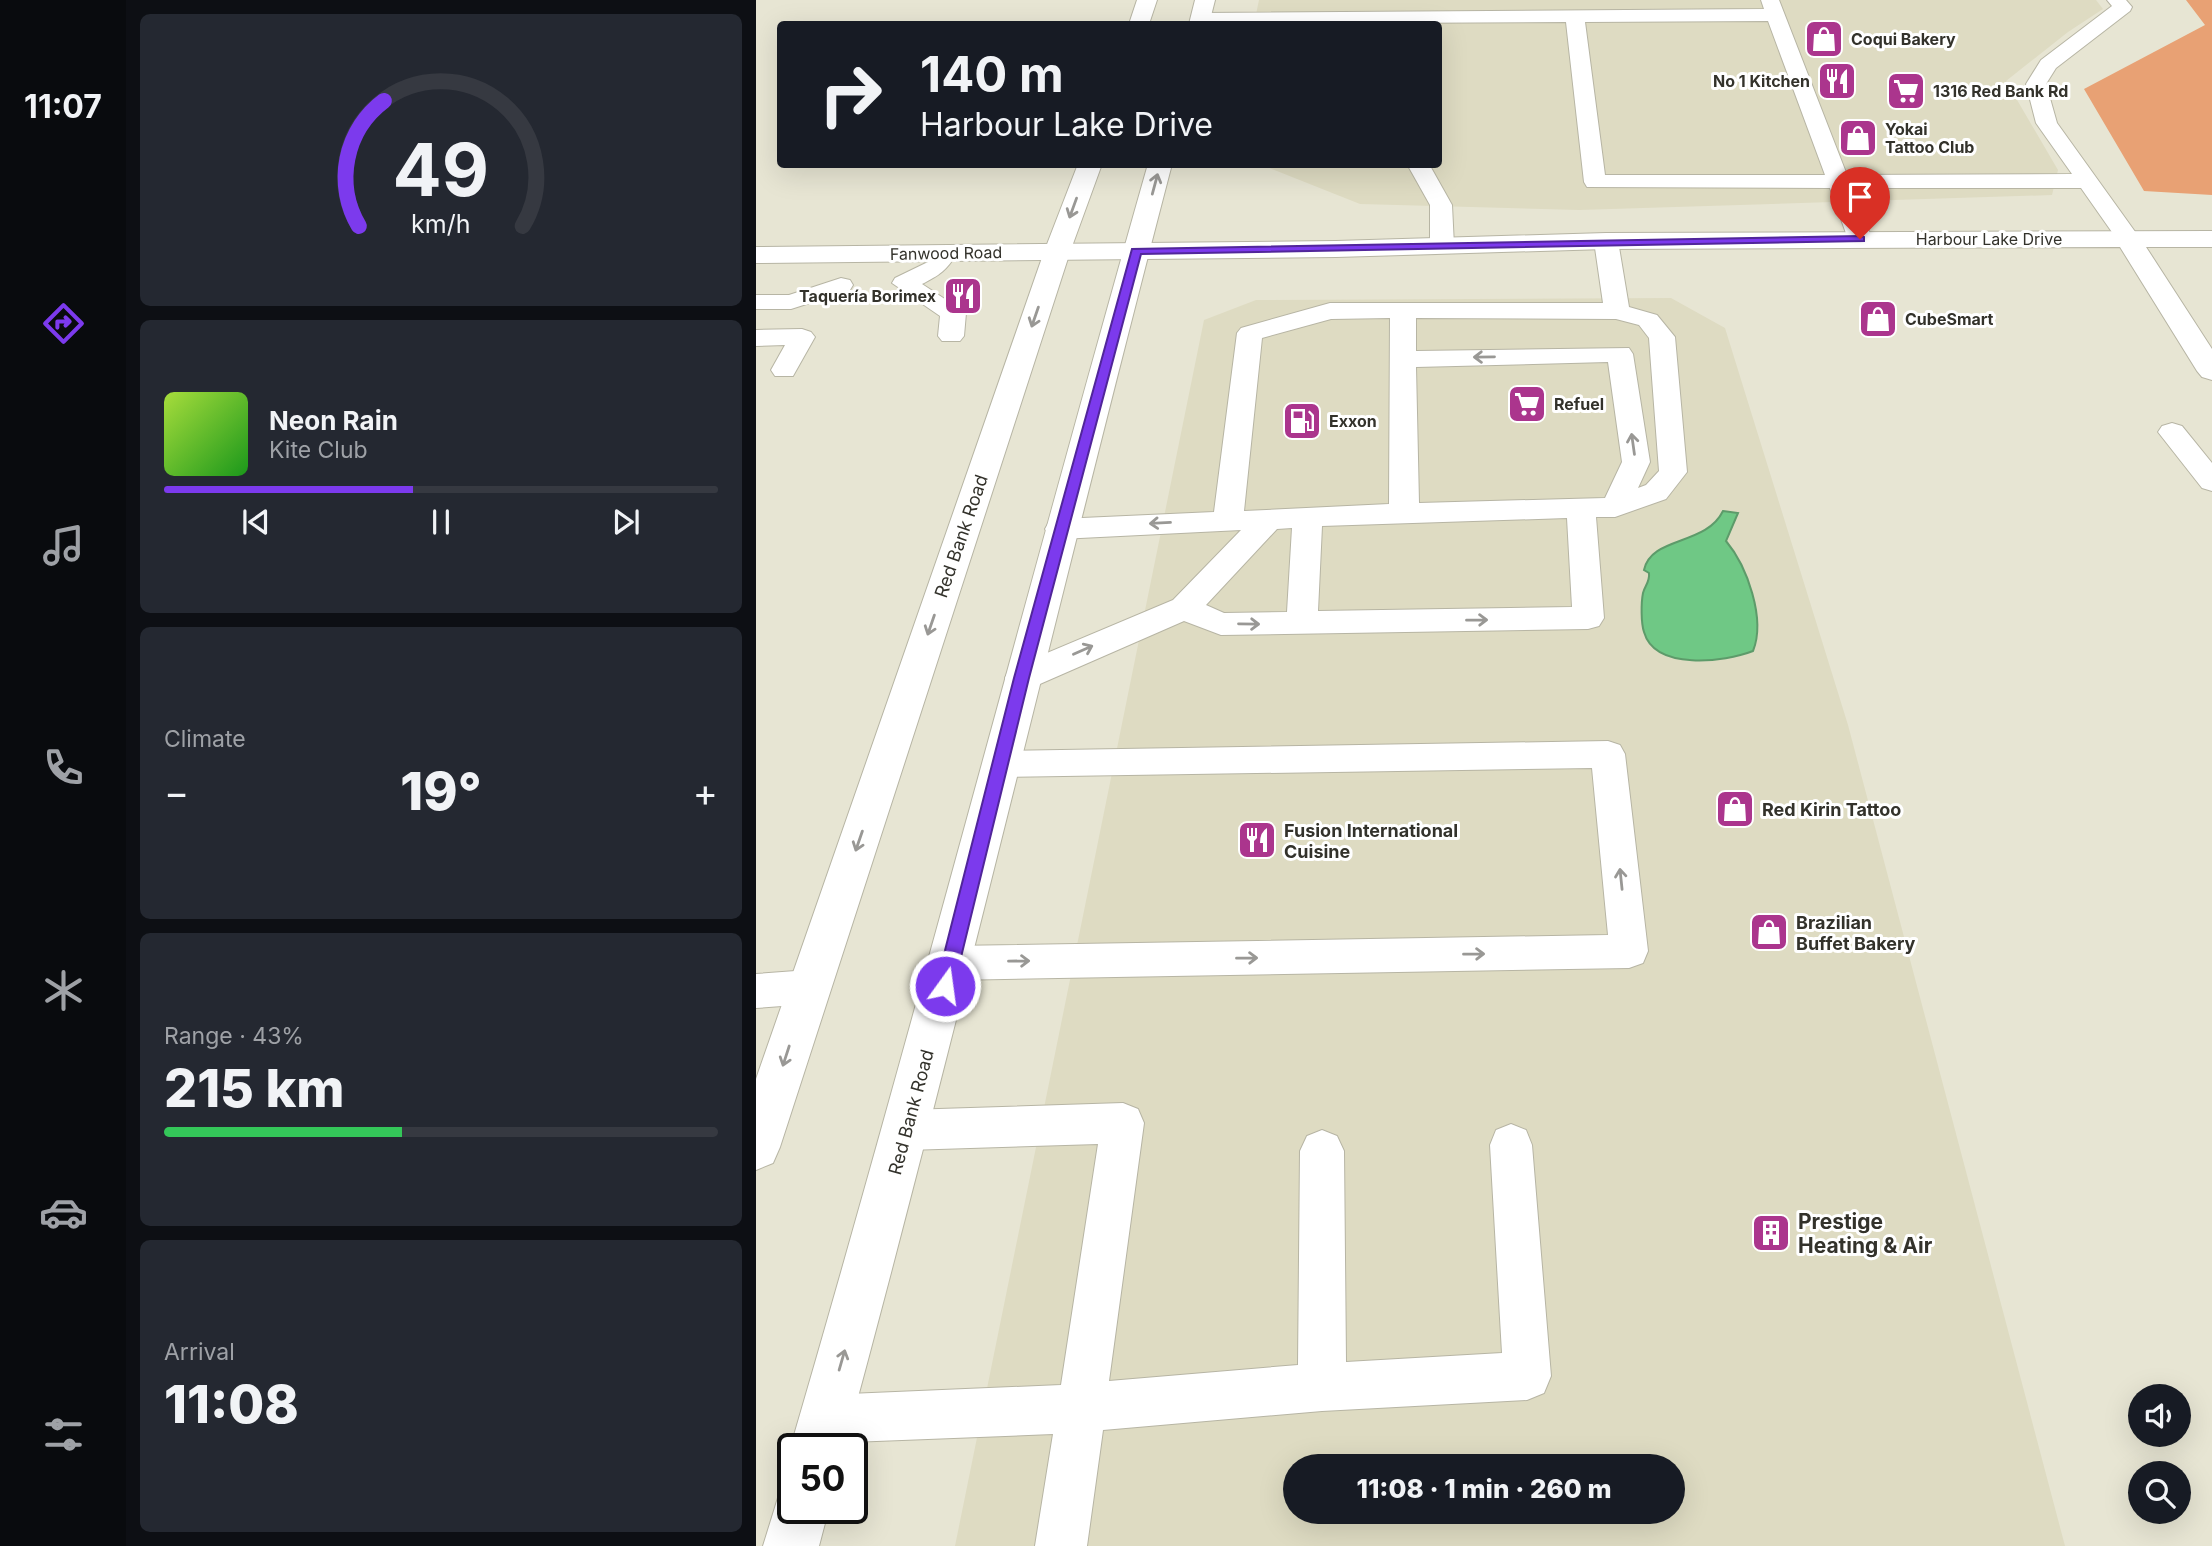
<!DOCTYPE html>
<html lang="en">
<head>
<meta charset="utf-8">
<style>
  body { margin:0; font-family:Inter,sans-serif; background:#242831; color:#f1f3f6; height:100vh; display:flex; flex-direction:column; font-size:26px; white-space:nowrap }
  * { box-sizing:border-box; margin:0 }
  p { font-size:23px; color:#9ea1a6 }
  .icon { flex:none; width:38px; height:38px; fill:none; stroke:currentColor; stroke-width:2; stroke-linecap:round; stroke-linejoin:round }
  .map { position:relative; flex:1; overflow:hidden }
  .details { display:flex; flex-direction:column; gap:14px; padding:14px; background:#0d0f14; width:630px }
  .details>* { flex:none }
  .top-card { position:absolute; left:21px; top:21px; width:665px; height:147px; border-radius:7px; box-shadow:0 7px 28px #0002; background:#171b24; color:#f1f3f6; overflow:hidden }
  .controls { position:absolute; left:1372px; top:1384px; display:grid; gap:14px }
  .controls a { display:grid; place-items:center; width:63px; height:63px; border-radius:50%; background:#171b24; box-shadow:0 7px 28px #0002; font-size:35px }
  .speed { position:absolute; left:21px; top:1433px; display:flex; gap:14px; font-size:35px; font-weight:700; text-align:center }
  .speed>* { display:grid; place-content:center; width:91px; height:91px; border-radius:50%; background:#171b24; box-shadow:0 7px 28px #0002; line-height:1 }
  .speed .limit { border:4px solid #111; border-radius:10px; background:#fff; color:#111 }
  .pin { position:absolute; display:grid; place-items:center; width:60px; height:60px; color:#fff; margin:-72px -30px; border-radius:50% 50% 50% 0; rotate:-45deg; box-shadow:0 0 7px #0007 }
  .pin .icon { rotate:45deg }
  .me { position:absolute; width:77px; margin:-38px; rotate:14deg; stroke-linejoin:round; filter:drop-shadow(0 0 5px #0008) }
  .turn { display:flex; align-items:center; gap:24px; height:147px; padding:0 28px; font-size:32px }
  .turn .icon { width:91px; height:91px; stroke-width:2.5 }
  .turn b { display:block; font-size:49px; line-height:60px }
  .big { font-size:52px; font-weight:800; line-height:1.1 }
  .details .card { flex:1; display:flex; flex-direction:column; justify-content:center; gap:10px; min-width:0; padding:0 24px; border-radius:10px; background:#242831 }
  .details .dial { align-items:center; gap:0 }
  .dial svg { height:182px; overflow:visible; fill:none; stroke:#363941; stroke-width:7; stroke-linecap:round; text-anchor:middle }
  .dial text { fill:#f1f3f6; stroke:none }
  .song { display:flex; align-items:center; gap:21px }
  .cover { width:84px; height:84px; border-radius:10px; background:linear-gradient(135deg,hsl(80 70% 55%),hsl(120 70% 35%)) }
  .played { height:7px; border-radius:4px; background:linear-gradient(90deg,#7c3aed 45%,#363941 45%) }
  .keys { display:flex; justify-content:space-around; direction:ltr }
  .heat { display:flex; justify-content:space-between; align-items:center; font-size:38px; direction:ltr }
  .charge { height:10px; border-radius:5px; background:linear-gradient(90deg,#34c759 43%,#363941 0) }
  .trip { position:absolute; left:527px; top:1454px; width:402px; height:70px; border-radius:35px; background:#171b24; box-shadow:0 7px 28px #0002; font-weight:800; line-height:70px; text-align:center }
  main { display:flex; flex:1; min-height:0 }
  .dock { display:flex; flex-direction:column; width:126px; justify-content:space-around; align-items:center; background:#090b0e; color:#9ea1a6 }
  .dock .icon { width:49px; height:49px }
  .dock .active { color:#7c3aed }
  .dock b { font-size:32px; color:#f1f3f6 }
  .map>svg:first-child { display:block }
  .built { fill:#dedbc2; fill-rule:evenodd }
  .green { fill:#e8a174 }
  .water { fill:#6fc885; stroke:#5d9b6a; stroke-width:2 }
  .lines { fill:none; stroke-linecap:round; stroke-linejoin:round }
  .service-casing { stroke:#b7b5a4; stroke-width:2 }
  .minor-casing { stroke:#b7b5a4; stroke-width:2 }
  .secondary-casing { stroke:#b7b5a4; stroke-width:2 }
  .service { fill:#fff; fill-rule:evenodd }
  .minor { fill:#fff; fill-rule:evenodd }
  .secondary { fill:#fff; fill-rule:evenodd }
  .oneway { stroke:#999895 }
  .route { fill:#7c3aed; stroke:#51269a; stroke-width:2 }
  .labels { text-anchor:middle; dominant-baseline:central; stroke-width:6; stroke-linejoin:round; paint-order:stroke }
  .far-poi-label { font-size:16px; font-weight:bold; fill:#33322b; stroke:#fff; text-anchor:start }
  .far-street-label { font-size:16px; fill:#33322b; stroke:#fff }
  .street-label { font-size:18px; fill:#33322b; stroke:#fff }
  .poi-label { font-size:18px; font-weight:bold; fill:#33322b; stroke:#fff; text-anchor:start }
  .near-poi-label { font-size:21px; font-weight:bold; fill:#33322b; stroke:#fff; text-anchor:start }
</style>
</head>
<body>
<main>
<nav class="dock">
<b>11:07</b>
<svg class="icon active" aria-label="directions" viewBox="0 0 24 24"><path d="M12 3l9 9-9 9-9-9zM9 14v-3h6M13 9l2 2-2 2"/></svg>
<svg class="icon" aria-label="music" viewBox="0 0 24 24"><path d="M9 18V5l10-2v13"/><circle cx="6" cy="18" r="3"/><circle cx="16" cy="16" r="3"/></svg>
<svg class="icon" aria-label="phone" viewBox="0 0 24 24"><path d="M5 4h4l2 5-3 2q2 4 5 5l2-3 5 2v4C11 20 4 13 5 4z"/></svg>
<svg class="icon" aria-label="climate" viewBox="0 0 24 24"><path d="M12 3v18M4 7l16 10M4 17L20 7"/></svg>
<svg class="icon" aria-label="car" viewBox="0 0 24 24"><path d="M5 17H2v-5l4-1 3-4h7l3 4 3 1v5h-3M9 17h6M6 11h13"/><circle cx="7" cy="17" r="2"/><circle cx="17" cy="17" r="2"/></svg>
<svg class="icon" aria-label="filters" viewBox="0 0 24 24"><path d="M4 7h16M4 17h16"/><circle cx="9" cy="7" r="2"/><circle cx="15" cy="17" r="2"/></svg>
</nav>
<section class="details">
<div class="card dial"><svg viewBox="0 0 100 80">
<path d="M14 69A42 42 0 1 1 86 69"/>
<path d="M14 69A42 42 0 0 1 25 14" stroke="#7c3aed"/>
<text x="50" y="56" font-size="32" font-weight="700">49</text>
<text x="50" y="72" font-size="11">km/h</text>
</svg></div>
<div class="card">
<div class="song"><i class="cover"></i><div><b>Neon Rain</b><p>Kite Club</p></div></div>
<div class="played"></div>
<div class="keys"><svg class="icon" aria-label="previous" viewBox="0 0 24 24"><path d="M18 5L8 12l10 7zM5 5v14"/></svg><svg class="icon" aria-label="pause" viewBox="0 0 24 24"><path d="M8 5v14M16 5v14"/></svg><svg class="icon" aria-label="next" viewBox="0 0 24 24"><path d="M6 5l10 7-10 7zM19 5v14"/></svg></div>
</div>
<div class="card"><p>Climate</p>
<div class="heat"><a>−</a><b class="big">19°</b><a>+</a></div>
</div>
<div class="card"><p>Range · 43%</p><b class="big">215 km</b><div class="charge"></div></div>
<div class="card"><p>Arrival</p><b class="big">11:08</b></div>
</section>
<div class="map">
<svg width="1456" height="1546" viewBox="0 0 1456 1546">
  <rect width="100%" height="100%" fill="#e7e5d3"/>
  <!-- built -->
  <path class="built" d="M 503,0 L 1340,0 L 1347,9 L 1312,32 L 1250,81 L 1302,170 L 1296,195 L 823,210 L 604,204 L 506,165 L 682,164 L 682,24 L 498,24 Z
    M 915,298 L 969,328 L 1092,725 L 1309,1546 L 199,1546 L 448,320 L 500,300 ZM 539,1466 L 917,1466 L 917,1512 L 539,1512 Z"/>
  <!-- green -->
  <path class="green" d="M 1430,0 L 1456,0 L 1456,195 L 1388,191 L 1328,89 L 1449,25 Z"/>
  <!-- water -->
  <path class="water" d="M 967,511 L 982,513 L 970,541 C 991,566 1010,619 997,651 C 969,662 899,671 888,632 C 885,623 885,603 887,593 C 889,585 894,582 893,573 L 888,570 C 895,536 950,546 967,511 Z"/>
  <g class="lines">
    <defs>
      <path id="service" d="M 1005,0 L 1023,0 L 1091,175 L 1316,174 L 1280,123 L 1270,84 L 1285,60 L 1356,6 L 1351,0 L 1370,0 L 1376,7 L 1374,11 L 1300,68 L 1290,84 L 1301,123 L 1385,240 L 1381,245 L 1365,245 L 1325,188 L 1096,188 L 1116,239 L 1112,244 L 1096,244 L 1092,239 L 1074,188 L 831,187 L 828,182 L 810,22 L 443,24 L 435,19 L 444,13 L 1008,9 ZM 1012,21 L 1069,175 L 849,175 L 829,22 Z
        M 651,164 L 673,164 L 696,205 L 698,246 L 694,251 L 678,251 L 674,246 L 674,205 Z
        M 850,234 L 858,236 L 862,241 L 873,307 L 901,315 L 919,337 L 931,472 L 910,499 L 859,517 L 840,517 L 848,618 L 843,626 L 832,629 L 465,635 L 428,621 L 277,687 L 265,690 L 253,687 L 249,678 L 253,669 L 417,600 L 485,530 L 304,539 L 293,536 L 289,529 L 293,522 L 304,519 L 458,512 L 481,333 L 485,328 L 574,303 L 847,303 L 838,241 L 842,236 ZM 634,318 L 633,504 L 488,511 L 506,338 L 575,319 ZM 660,318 L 860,319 L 883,325 L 893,338 L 903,471 L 890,485 L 882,488 L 894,462 L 877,354 L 873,348 L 660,351 ZM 852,362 L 866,462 L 849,498 L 663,503 L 660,367 ZM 811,518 L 816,607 L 562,611 L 566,526 ZM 536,528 L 531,612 L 468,613 L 450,605 L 521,529 Z
        M 189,246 L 197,248 L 201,253 C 191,270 184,275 166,284 L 210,313 L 208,336 L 204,341 L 186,341 L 182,336 L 184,316 L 136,283 L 139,278 L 172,262 L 181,248 Z
        M 85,278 L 94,280 L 97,285 L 94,290 L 35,309 L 0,309 L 0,295 L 33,295 Z
        M 46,329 L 55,332 L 59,337 L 37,376 L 19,376 L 15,370 L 29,345 L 0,346 L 0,330 Z
        M 1416,423 L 1426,426 L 1456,463 L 1456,491 L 1446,488 L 1402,432 L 1406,426 Z
        M 852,741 L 864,745 L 869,754 L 892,951 L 887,963 L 873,968 L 195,980 L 181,975 L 175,963 L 181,951 L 195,946 L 852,935 L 836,768 L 245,777 L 233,774 L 228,764 L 233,754 L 245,751 Z
        M 53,970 L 67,975 L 73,987 L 67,999 L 53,1004 L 0,1008 L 0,974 Z
        M 367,1103 L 382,1109 L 388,1123 L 353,1381 L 542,1365 L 544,1151 L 551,1136 L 566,1130 L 581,1136 L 588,1151 L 590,1362 L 746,1353 L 734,1145 L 740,1130 L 755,1124 L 770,1130 L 776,1145 L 795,1376 L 788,1393 L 771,1400 L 566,1411 L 347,1430 L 331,1546 L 279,1546 L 297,1434 L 69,1443 L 52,1436 L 45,1419 L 52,1402 L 69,1395 L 305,1385 L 342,1144 L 151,1150 L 136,1144 L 130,1130 L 136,1116 L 151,1110 Z"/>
      <path id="minor" d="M 1456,231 L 1456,247 L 1390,247 L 1456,349 L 1456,380 L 1446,377 L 1441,371 L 1364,247 L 850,249 L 580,257 L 0,263 L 0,247 L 580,241 L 850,233 Z"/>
      <path id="secondary" d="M 381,0 L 401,0 L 393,24 L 373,24 Z
        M 439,0 L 459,0 L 453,24 L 433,24 Z
        M 322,164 L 346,164 L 314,252 L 24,1147 L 17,1163 L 0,1170 L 0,1079 L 288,252 Z
        M 392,164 L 416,164 C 304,592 204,1022 88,1449 L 37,1449 L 37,1456 L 34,1449 C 159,1022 270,592 392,164 Z
        M 37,1483 L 37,1508 L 73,1508 L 63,1546 L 7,1546 L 25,1488 Z"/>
    </defs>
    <!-- service casing -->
    <use href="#service" class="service-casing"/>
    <!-- minor casing -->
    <use href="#minor" class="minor-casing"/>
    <!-- secondary casing -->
    <use href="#secondary" class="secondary-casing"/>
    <!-- service -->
    <use href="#service" class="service"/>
    <!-- minor -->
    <use href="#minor" class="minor"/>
    <!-- secondary -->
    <use href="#secondary" class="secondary"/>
  </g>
  <!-- one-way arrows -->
  <defs><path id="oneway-shaft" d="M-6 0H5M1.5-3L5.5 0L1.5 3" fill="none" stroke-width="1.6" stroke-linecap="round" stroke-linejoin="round" transform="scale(1.75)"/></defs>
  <g class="oneway">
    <use href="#oneway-shaft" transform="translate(399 184) rotate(-75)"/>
    <use href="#oneway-shaft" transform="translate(317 208) rotate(110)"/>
    <use href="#oneway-shaft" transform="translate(279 317) rotate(109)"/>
    <use href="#oneway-shaft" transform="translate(728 357) rotate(179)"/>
    <use href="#oneway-shaft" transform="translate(877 444) rotate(-98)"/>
    <use href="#oneway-shaft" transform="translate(404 523) rotate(177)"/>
    <use href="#oneway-shaft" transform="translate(721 620) rotate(-1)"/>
    <use href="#oneway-shaft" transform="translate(493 624) rotate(1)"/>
    <use href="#oneway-shaft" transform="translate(175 625) rotate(109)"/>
    <use href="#oneway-shaft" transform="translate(327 650) rotate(-24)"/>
    <use href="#oneway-shaft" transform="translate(103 841) rotate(109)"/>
    <use href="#oneway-shaft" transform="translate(865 879) rotate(-96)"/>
    <use href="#oneway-shaft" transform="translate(718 954) rotate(-1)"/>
    <use href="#oneway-shaft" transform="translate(491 958) rotate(-1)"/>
    <use href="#oneway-shaft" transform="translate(263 961) rotate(-1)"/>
    <use href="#oneway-shaft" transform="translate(30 1056) rotate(108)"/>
    <use href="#oneway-shaft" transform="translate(86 1360) rotate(-74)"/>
  </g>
  <!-- route -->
  <path class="route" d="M 1104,236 L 1108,237 L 1108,241 L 385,254 L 273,678 L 198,986 L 195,992 L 182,992 L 180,986 L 258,678 L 376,249 Z"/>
  <!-- icons -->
  <defs>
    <symbol id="shop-square" viewBox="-11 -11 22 22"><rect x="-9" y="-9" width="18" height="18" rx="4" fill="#ab358d" stroke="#fff"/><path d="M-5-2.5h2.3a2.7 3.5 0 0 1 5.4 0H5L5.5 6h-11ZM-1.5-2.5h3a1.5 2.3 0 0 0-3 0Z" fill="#fff"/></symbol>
    <symbol id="restaurant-square" viewBox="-11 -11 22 22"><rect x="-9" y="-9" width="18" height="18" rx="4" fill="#ab358d" stroke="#fff"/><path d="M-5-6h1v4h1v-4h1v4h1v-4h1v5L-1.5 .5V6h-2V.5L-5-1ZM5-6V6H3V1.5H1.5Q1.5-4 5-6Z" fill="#fff"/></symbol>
    <symbol id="supermarket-square" viewBox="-11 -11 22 22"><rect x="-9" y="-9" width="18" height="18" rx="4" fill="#ab358d" stroke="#fff"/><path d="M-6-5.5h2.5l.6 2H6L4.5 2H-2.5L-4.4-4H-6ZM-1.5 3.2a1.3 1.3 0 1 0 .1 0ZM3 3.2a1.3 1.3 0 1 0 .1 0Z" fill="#fff"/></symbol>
    <symbol id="fuel-square" viewBox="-11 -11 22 22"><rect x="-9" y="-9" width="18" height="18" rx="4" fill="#ab358d" stroke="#fff"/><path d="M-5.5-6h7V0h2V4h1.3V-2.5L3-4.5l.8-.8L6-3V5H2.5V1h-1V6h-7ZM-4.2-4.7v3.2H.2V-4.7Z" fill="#fff"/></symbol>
    <symbol id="building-square" viewBox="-11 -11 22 22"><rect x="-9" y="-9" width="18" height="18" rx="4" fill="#ab358d" stroke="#fff"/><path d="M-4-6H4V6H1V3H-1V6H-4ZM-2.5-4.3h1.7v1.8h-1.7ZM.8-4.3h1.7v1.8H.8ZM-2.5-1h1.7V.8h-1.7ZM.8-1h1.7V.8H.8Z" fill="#fff"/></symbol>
  </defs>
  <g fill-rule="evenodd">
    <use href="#shop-square" x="1046" y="17" width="44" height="44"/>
    <use href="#restaurant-square" x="1059" y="59" width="44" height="44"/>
    <use href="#supermarket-square" x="1128" y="69" width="44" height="44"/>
    <use href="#shop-square" x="1080" y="116" width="44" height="44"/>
    <use href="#restaurant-square" x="185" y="274" width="44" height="44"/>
    <use href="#shop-square" x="1100" y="297" width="44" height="44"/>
    <use href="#supermarket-square" x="749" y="382" width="44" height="44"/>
    <use href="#fuel-square" x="524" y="399" width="44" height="44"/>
    <use href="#shop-square" x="957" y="787" width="44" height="44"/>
    <use href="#restaurant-square" x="479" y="818" width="44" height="44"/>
    <use href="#shop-square" x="991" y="910" width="44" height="44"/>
    <use href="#building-square" x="993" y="1211" width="44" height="44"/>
  </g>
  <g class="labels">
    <!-- far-poi labels -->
    <g class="far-poi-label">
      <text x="1095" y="39">Coqui Bakery</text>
      <text x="1054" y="81" text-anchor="end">No 1 Kitchen</text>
      <text x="1177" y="91">1316 Red Bank Rd</text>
      <text x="1129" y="129">Yokai<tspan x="1129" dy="18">Tattoo Club</tspan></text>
      <text x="180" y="296" text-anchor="end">Taquería Borimex</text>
      <text x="1149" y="319">CubeSmart</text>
      <text x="798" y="404">Refuel</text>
      <text x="573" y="421">Exxon</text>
    </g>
    <!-- far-street labels -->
    <g class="far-street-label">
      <text x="1233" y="239">Harbour Lake Drive</text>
      <text transform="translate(190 253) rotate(-1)">Fanwood Road</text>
    </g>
    <!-- street labels -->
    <g class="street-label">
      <text transform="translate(205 536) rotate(-71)">Red Bank Road</text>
      <text transform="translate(155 1112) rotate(-75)">Red Bank Road</text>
    </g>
    <!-- poi labels -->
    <g class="poi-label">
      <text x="1006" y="809">Red Kirin Tattoo</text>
      <text x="528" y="830">Fusion International<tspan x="528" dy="21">Cuisine</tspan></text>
      <text x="1040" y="922">Brazilian<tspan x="1040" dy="21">Buffet Bakery</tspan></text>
    </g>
    <!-- near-poi labels -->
    <g class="near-poi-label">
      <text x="1042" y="1221">Prestige<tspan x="1042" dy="24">Heating &amp; Air</tspan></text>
    </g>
  </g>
</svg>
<div class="controls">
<a><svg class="icon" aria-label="sound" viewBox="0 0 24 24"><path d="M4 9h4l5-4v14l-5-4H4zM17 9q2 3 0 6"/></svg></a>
<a><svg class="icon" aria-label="search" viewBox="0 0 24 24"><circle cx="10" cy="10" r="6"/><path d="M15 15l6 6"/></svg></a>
</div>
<div class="speed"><div class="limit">50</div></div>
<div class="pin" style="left:1104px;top:239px;background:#d93025"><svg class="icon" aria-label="arrive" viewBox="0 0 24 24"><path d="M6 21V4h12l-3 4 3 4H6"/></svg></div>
<svg class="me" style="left:189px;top:986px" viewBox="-20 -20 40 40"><circle r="17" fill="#7c3aed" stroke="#fff" stroke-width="3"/><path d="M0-11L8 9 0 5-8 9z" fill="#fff"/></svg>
<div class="trip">11:08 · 1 min · 260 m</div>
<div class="top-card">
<div class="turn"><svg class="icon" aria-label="right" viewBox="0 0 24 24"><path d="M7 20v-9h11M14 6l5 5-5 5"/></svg><div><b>140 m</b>Harbour Lake Drive</div></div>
</div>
</div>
</main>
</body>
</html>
